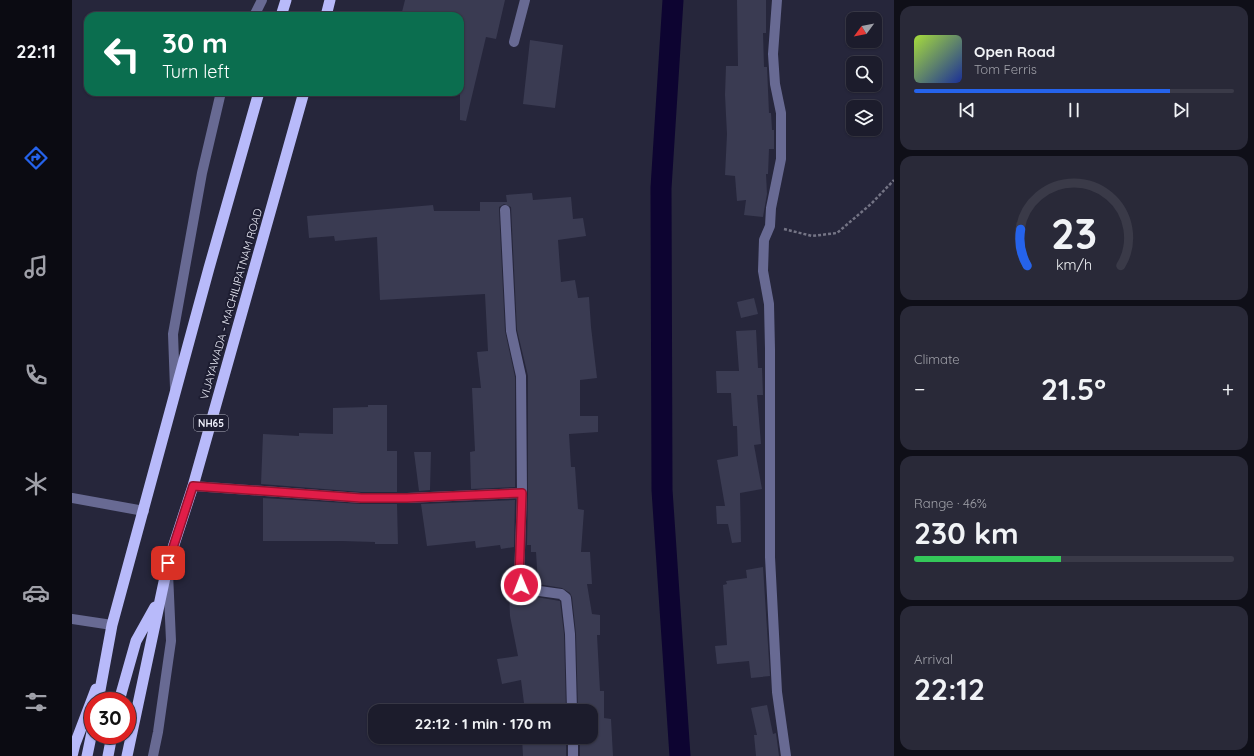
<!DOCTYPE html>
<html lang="en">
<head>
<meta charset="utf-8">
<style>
  body { margin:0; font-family:Quicksand,sans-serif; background:#292938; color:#f1f3f6; height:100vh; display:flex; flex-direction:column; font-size:15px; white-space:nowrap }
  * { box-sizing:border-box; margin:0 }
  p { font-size:13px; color:#a0a1a9 }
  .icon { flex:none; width:22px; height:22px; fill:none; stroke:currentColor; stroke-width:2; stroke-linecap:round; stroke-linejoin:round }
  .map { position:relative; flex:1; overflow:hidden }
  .sheet { display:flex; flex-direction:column; gap:6px; padding:6px; background:#0f0f18; width:360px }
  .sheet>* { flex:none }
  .banner { position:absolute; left:12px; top:12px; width:380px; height:84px; border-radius:12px; box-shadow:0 1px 3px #0004,0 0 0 1px #3a3a48; background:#0b6e4f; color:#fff; overflow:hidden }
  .needle { width:26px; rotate:238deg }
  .controls { position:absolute; left:774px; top:12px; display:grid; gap:8px }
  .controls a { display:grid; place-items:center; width:36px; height:36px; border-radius:8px; background:#1c1c2c; box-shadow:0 1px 3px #0004,0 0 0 1px #3a3a48; font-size:20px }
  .speed { position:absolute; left:12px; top:692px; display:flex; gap:8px; font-size:20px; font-weight:700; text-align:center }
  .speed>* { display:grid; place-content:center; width:52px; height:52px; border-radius:50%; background:#1c1c2c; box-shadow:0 1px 3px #0004,0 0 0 1px #3a3a48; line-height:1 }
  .speed .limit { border:6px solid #d22; background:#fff; color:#111 }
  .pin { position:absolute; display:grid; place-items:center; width:34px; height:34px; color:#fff; margin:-17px; border-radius:8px; box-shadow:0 2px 6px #0006 }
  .me { position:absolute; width:44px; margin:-22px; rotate:359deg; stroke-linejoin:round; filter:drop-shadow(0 0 3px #0008) }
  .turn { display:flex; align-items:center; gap:14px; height:84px; padding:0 12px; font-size:18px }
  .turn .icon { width:52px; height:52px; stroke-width:2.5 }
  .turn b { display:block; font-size:28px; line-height:34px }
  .big { font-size:30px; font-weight:700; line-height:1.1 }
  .sheet .tile { flex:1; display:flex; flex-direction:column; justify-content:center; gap:6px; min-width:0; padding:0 14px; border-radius:12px; background:#292938 }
  .sheet .dial { align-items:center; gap:0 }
  .dial svg { height:104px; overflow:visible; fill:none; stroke:#3a3a48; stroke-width:7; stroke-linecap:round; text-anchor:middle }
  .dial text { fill:#f1f3f6; stroke:none }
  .song { display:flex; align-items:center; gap:12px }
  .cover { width:48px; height:48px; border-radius:6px; background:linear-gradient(135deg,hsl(80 70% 55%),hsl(230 70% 35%)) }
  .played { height:4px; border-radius:2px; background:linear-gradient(90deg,#2563eb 80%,#3a3a48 80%) }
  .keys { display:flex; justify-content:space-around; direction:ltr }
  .heat { display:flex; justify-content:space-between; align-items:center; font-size:22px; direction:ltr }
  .charge { height:6px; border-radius:3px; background:linear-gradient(90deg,#34c759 46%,#3a3a48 0) }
  .trip { position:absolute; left:296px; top:704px; width:230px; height:40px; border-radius:12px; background:#1c1c2c; box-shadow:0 1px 3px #0004,0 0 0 1px #3a3a48; font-weight:700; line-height:40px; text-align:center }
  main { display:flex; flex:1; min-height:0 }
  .tabs { display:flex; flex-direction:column; width:72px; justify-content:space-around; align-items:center; background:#0b0b12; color:#a0a1a9 }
  .tabs .icon { width:28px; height:28px }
  .tabs .selected { color:#2563eb }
  .tabs b { font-size:18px; color:#f1f3f6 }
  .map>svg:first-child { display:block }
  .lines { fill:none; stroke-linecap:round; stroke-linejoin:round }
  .canal { stroke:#0d0431; stroke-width:21 }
  .building { fill:#3a3b52 }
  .path { stroke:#747485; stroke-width:2.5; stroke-dasharray:3 2; stroke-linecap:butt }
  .service { stroke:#686a93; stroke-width:10 }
  .minor { stroke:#686a93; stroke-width:10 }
  .tertiary { stroke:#686a93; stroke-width:10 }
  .trunk { stroke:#b8bafa; stroke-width:11 }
  .route-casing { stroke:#92132f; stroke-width:10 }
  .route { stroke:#e11d48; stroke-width:7 }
  .labels { text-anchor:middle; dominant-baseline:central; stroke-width:4; stroke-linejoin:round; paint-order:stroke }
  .shield { fill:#1d1d31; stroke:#b1b2c0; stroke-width:1 }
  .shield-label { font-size:10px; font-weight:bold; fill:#f1f2fd }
  .street-label { font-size:11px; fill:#f1f2fd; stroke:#1d1d31 }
</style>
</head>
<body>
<main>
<nav class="tabs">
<b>22:11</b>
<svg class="icon selected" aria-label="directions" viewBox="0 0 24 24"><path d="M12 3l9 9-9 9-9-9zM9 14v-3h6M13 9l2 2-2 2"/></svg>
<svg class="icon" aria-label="music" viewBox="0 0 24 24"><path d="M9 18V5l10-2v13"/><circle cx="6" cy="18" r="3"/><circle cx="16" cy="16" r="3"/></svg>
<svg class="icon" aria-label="phone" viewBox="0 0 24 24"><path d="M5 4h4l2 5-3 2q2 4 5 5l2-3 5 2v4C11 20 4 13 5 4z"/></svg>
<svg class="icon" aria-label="climate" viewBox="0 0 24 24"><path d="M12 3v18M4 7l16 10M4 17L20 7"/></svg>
<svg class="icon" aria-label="car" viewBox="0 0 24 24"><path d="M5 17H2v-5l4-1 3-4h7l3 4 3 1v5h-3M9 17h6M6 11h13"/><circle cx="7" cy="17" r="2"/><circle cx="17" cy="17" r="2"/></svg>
<svg class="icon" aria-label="filters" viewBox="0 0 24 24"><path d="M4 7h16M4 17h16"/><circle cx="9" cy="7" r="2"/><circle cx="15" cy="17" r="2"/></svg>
</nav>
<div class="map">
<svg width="822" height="756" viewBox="0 0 822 756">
  <rect width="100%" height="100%" fill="#26263b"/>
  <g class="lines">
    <!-- canal -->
    <path class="canal" d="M 601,0 L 589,188 L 590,490 L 608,756"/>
  </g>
  <!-- building -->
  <path class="building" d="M 333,0 L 433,0 L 424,39 L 414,37 L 394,121 L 388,120 L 388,16 L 329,16 Z
    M 665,0 L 694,0 L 694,33 L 691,33 L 692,67 L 695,67 L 697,113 L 699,113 L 700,130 L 702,130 L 702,149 L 697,149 L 696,174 L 694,174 L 695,194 L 691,217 L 672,215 L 674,200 L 665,201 L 663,176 L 653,175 L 655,134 L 653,95 L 654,66 L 666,66 Z
    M 458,40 L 491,45 L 483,108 L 451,104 Z
    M 460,193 L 461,200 L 499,197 L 501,219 L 511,218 L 514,236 L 486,240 L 489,282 L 503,280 L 506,298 L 517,297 L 519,327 L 525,378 L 508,380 L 508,416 L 526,416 L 526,432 L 497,434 L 499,467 L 503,467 L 506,509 L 512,510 L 509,552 L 518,552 L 520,584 L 515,584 L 520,614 L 528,615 L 528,635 L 525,635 L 528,691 L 532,691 L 532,718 L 539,719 L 541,756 L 508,756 L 508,737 L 519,737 L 519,711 L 506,711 L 504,634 L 500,597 L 498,593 L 490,588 L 466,584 L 464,552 L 459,552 L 459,545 L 455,545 L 456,493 L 456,376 L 445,330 L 439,207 L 432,204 L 427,207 L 427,210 L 433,331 L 443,377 L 443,487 L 399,489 L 398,452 L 403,451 L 400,388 L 409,388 L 405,352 L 416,351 L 413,294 L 308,300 L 305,237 L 263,241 L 262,236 L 237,238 L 235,216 L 361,205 L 362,211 L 408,211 L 408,202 L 435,202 L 434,195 Z
    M 682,298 L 686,314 L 669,318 L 665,302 Z
    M 684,330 L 686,368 L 690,368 L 691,395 L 685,395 L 689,444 L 682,445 L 690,489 L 668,493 L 669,542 L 660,543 L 656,524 L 645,524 L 644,506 L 653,506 L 645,460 L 666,456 L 665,426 L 661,426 L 659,393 L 645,393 L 644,371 L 667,371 L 664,331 Z
    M 296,405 L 315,405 L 315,451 L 325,451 L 325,492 L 289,492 L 189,484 L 191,434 L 227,436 L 227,433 L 261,434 L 261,408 L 296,407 Z
    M 342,452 L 359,452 L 358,490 L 347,491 Z
    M 191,498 L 289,504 L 325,504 L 326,544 L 303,544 L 303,542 L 270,541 L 191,541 Z
    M 443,500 L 442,547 L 429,549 L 428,545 L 404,548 L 403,541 L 355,546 L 349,504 Z
    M 691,567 L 698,676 L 679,678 L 677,661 L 645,664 L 643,646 L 655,645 L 651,585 L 655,584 L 654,581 L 675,578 L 674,570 Z
    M 446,591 L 452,595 L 488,601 L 492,634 L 494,711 L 453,711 L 449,680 L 430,684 L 425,659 L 446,656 L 438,616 L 437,592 Z
    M 695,705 L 701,734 L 704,733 L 707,756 L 684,756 L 682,735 L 685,735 L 679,708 Z
    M 450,737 L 494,737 L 494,756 L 451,756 Z"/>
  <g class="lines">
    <!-- path -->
    <path class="path" d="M 712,229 L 740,236 L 765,233 L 799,204 L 822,180"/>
    <!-- service -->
    <path class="service" d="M 182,16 L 190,0
      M 103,388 L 101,334 L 130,173 L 149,92
      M 0,498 L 72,511
      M 81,756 L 86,732 L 99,641 L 96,573"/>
    <!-- minor -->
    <path class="minor" d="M 442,42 L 453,0
      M 433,210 L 439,331 L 449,376 L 450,493
      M 121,486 L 289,498 L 335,498 L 450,493 L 447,579 L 449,585 L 453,589 L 489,594 L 494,598 L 498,634 L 500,711
      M 0,619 L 40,625
      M 501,737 L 501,756"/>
    <!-- tertiary -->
    <path class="tertiary" d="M 705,0 L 701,54 L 703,84 L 709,113 L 709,159 L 699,208 L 698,226 L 692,240 L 691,271 L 697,304 L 698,349 L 698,557 L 705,692 L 714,756"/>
    <!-- trunk -->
    <path class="trunk" d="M 209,16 L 214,0
      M 254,16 L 258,0
      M 26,701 L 40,625 L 137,268 L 187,92
      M 47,701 L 64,641 L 83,607
      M 0,756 L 3,744 L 24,689
      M 15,756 L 21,727
      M 36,756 L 40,735
      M 55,756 L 96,563 L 121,486 L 232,92"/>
  </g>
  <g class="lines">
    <defs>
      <path id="route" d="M 96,563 L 121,486 L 289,498 L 335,498 L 450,493 L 447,579 L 449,585"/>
    </defs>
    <!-- route casing -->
    <use href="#route" class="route-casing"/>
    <!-- route -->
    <use href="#route" class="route"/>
  </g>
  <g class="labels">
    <!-- shield labels -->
    <rect class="shield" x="122" y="415" width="34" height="16" rx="3"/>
    <g class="shield-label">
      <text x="139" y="423">NH65</text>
    </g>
    <!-- street labels -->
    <g class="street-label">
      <text transform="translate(159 304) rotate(-74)">VIJAYAWADA - MACHILIPATNAM ROAD</text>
    </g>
  </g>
</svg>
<div class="controls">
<a><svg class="needle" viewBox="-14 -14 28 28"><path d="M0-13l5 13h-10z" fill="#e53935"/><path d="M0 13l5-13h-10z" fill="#a0a1a9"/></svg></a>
<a><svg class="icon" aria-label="search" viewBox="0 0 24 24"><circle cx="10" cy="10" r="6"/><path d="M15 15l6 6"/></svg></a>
<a><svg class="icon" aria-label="layers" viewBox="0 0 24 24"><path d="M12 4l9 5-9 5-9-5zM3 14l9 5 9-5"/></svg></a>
</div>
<div class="speed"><div class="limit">30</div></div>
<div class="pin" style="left:96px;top:563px;background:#d93025"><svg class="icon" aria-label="arrive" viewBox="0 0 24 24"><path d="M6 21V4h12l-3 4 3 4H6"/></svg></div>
<svg class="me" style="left:449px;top:585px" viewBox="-20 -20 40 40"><circle r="17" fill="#e11d48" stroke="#fff" stroke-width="3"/><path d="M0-11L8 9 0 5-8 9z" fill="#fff"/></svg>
<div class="trip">22:12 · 1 min · 170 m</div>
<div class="banner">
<div class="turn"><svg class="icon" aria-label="left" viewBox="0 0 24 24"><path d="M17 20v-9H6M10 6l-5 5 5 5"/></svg><div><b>30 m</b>Turn left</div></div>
</div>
</div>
<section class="sheet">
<div class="tile">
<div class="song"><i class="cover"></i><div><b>Open Road</b><p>Tom Ferris</p></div></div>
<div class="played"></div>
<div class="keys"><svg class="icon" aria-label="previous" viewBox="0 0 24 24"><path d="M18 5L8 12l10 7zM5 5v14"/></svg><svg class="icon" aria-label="pause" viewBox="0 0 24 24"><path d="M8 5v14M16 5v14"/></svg><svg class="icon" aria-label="next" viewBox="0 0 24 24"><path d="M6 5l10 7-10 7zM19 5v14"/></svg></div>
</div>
<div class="tile dial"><svg viewBox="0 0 100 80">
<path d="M14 69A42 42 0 1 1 86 69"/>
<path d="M14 69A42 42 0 0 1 9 41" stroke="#2563eb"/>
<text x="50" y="56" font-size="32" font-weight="700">23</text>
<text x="50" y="72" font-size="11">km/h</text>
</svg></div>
<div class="tile"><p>Climate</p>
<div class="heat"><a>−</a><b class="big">21.5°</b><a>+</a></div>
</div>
<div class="tile"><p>Range · 46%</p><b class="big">230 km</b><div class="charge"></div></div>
<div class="tile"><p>Arrival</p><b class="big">22:12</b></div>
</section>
</main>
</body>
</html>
